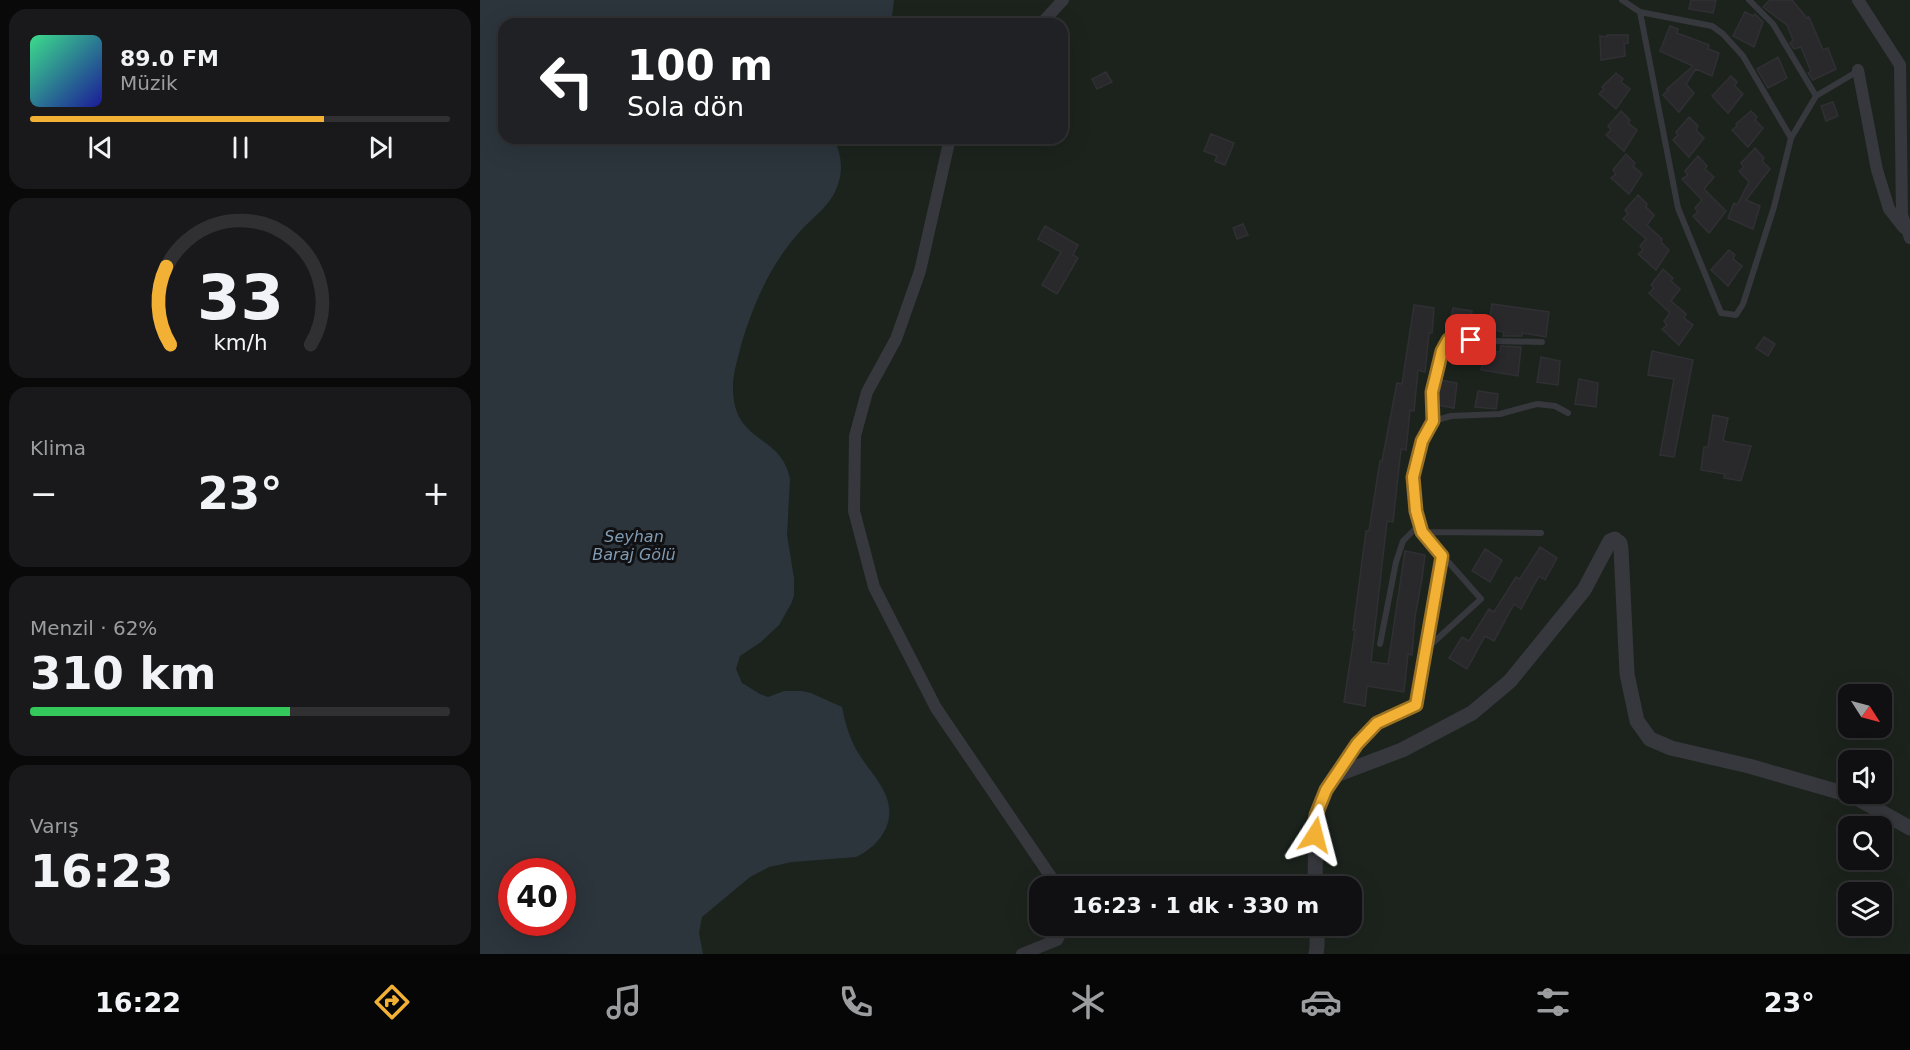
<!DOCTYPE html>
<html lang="tr">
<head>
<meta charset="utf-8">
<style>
  body { margin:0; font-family:"DejaVu Sans",sans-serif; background:#19191b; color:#f1f3f6; height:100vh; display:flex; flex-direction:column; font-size:22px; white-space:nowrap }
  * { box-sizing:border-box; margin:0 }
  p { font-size:20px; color:#9c9d9f }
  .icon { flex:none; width:33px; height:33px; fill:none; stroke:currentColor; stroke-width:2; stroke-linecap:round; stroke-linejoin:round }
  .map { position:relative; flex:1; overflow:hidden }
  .drawer { display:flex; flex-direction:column; gap:9px; padding:9px; background:#09090a; width:480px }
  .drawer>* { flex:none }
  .top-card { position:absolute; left:18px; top:18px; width:570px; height:126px; border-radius:18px; box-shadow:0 6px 24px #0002,0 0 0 2px #303032; background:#202124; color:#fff; overflow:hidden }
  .needle { width:39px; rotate:126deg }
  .fabs { position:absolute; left:1358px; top:684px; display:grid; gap:12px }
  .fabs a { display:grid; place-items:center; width:54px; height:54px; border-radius:12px; background:#101012; box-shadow:0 6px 24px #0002,0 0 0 2px #303032; font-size:30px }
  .speed { position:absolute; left:18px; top:858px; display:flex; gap:12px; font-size:30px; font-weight:700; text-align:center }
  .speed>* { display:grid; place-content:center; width:78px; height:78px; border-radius:50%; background:#101012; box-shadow:0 6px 24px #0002,0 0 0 2px #303032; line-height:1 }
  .speed .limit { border:9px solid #d22; background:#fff; color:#111 }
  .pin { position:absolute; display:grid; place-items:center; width:51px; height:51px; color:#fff; margin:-26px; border-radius:12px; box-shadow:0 3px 9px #0006 }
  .me { position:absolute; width:66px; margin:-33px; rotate:9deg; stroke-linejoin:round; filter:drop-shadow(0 0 4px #0008) }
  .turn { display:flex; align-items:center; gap:21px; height:126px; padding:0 30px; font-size:27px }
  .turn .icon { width:78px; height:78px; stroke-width:2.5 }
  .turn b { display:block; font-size:42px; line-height:51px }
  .big { font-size:45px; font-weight:700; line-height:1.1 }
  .drawer .card { flex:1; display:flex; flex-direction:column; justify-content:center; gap:9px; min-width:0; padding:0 21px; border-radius:18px; background:#19191b }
  .drawer .dial { align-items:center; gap:0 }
  .dial svg { height:156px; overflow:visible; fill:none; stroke:#303032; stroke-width:7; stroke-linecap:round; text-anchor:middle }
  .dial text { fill:#f1f3f6; stroke:none }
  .song { display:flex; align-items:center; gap:18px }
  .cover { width:72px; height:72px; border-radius:9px; background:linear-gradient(135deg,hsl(150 70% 55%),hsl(240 70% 35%)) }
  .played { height:6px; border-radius:3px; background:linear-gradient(90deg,#f2b134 70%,#303032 70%) }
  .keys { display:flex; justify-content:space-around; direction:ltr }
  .heat { display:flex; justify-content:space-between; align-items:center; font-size:33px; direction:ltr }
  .charge { height:9px; border-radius:4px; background:linear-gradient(90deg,#34c759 62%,#303032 0) }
  .trip { position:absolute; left:549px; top:876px; width:333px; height:60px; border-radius:18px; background:#101012; box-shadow:0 6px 24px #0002,0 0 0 2px #303032; font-weight:700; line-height:60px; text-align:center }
  .tab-bar { display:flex; height:96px; justify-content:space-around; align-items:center; background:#060607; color:#9c9d9f }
  .tab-bar .icon { width:42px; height:42px }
  .tab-bar .active { color:#f2b134 }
  .tab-bar b { font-size:27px; color:#f1f3f6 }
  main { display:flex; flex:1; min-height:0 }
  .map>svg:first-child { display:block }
  .green { fill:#1c231d; fill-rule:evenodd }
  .water { fill:#2c353c; fill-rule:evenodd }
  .building { fill:#29292c; stroke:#303034; stroke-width:1.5 }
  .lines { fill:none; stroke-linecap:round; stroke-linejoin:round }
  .service { stroke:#37383d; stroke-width:6 }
  .minor { stroke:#37383d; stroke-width:12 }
  .tertiary { stroke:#37383d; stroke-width:15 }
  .route-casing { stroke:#9d7322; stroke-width:15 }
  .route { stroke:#f2b134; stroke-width:10 }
  .labels { text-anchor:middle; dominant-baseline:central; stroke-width:6; stroke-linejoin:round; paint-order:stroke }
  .water-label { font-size:16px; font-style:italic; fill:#7f9bb3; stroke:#111113 }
</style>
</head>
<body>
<main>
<section class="drawer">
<div class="card">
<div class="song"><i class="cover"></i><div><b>89.0 FM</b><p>Müzik</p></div></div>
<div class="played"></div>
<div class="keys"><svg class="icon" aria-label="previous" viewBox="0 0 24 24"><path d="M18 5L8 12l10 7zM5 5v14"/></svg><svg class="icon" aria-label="pause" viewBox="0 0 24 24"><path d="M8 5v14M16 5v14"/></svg><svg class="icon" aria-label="next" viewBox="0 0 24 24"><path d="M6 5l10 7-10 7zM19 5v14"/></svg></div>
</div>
<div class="card dial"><svg viewBox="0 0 100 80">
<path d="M14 69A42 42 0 1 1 86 69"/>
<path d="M14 69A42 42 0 0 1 12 29" stroke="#f2b134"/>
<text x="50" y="56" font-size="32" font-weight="700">33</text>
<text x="50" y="72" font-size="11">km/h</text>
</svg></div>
<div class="card"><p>Klima</p>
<div class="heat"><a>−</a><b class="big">23°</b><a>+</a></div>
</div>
<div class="card"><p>Menzil · 62%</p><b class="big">310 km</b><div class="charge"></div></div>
<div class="card"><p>Varış</p><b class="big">16:23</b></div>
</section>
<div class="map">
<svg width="1430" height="954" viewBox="0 0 1430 954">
  <rect width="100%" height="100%" fill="#161618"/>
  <!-- green -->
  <path class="green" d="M 0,0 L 1430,0 L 1430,954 L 0,954 ZM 24,24 L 582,24 L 582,138 L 24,138 ZM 1368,694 L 1401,694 L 1401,728 L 1368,728 ZM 1368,760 L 1401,760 L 1401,794 L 1368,794 ZM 1368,826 L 1401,826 L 1401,860 L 1368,860 ZM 32,872 L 82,872 L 82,922 L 32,922 ZM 560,886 L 872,886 L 872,926 L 560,926 ZM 1368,892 L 1401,892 L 1401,926 L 1368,926 Z"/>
  <!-- water -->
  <path class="water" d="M 0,0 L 414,0 L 411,24 L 24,24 L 24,138 L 354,138 C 361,155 364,169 357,187 C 350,207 330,219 317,235 C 289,267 273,305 261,345 C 258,359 253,372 253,386 C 252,445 301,432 310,479 L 307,535 L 314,578 L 314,596 L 311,604 L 299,625 L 281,642 L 260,656 L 256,669 L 262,683 L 280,694 L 288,697 L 304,691 L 322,691 L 331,693 L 362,707 C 365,722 369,737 377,751 C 391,775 419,797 406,828 C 400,841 389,851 376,857 L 312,862 L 289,867 L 270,877 L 222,917 L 219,933 L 223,954 L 0,954 ZM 32,872 L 82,872 L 82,922 L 32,922 Z"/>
  <!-- building -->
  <path class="building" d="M 1211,0 L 1236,0 L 1233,13 L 1209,9 Z
    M 1290,0 L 1312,0 L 1327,18 L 1329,17 L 1343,50 L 1348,48 L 1356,69 L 1333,80 L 1328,73 L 1331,71 L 1321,47 L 1314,49 L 1310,43 L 1313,40 L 1307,25 L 1283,7 Z
    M 1265,12 L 1273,16 L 1275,14 L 1283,22 L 1274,47 L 1253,36 Z
    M 1190,26 L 1198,29 L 1197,33 L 1229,45 L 1228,49 L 1239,53 L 1232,76 L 1216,69 L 1206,84 L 1214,93 L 1199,112 L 1183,95 L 1188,90 L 1187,89 L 1213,66 L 1180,51 Z
    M 1127,35 L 1148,35 L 1148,43 L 1144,44 L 1145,56 L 1121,60 L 1120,36 L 1127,37 Z
    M 1298,57 L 1307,78 L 1288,88 L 1277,69 Z
    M 626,72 L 632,82 L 617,89 L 612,79 Z
    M 1136,73 L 1143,79 L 1141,82 L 1150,89 L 1136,109 L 1119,94 L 1124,89 L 1122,87 Z
    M 1251,76 L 1257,82 L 1255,86 L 1263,94 L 1248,113 L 1232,96 Z
    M 1353,102 L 1358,116 L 1346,121 L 1341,106 Z
    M 1141,111 L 1150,120 L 1148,123 L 1157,130 L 1144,151 L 1126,135 L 1131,130 L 1128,126 Z
    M 1271,111 L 1277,117 L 1275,120 L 1283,128 L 1268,147 L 1252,130 L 1257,126 L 1256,124 Z
    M 1209,117 L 1218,126 L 1216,130 L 1224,138 L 1209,157 L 1193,140 L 1198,135 L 1196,132 Z
    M 731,134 L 754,143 L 745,165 L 735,161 L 737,156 L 724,151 Z
    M 1275,148 L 1284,158 L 1282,161 L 1290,169 L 1266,200 L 1280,206 L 1273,229 L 1248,218 L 1254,203 L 1257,205 L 1269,182 L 1259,171 L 1264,167 L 1261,163 Z
    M 1146,154 L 1155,163 L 1153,166 L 1162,174 L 1149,194 L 1131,178 L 1136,174 L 1133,170 Z
    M 1218,156 L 1227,166 L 1225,169 L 1234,177 L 1224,189 L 1246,211 L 1229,233 L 1213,216 L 1218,212 L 1215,208 L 1222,200 L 1202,179 L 1208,175 L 1205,171 Z
    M 1158,195 L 1167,204 L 1166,207 L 1174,215 L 1167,225 L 1182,239 L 1181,242 L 1189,250 L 1176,270 L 1158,254 L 1163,250 L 1160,246 L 1166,239 L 1143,219 L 1148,214 L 1145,210 Z
    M 763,224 L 768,235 L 757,239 L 753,228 Z
    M 565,226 L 598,245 L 593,255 L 598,258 L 577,294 L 562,285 L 581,252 L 558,239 Z
    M 1249,250 L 1255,255 L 1253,259 L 1262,266 L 1248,286 L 1231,270 Z
    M 1183,269 L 1193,278 L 1191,281 L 1200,289 L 1191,301 L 1206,314 L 1204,318 L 1213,325 L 1199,345 L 1182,329 L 1187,325 L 1184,321 L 1190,313 L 1169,293 L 1174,288 L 1171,285 Z
    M 1012,304 L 1069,312 L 1066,337 L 1042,333 L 1042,336 L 1023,336 L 1024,332 L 1008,329 Z
    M 934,305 L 954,308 L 952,333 L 949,333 L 945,372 L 938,370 L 934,411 L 930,410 L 926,450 L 921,449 L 913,522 L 907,521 L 891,662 L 908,664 L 925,551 L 945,555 L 942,579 L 935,617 L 932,655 L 928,654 L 924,692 L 887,686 L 885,706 L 864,702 L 875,630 L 873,630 L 886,531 L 889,531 L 900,461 L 902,461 L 917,383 L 922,384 Z
    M 973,308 L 992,311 L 990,335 L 968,333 Z
    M 1284,337 L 1295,344 L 1288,356 L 1276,348 Z
    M 1021,346 L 1041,347 L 1038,376 L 1001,370 L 1005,350 L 1020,352 Z
    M 1172,351 L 1213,360 L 1194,457 L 1180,455 L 1194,379 L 1168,375 Z
    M 1061,357 L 1080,361 L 1078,385 L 1057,382 Z
    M 1099,379 L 1118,383 L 1116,407 L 1095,404 Z
    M 960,380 L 977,383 L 974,408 L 958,405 L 957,392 Z
    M 998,391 L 1018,394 L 1016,409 L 995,407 Z
    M 1233,415 L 1248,418 L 1243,441 L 1271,446 L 1261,481 L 1244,478 L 1245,474 L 1221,470 L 1224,447 L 1228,447 Z
    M 1060,547 L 1077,558 L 1065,580 L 1059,576 L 1041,609 L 1034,604 L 1014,641 L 1005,636 L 987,669 L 969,658 L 982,637 L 989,641 L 1009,609 L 1014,612 L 1036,577 L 1040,579 Z
    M 1005,549 L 1022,560 L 1010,582 L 992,571 Z"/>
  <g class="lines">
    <!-- service -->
    <path class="service" d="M 1142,0 L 1160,12 L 1232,26 L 1243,34 L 1263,56 L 1311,138 L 1294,207 L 1263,304 L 1256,315 L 1241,313 L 1198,208 L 1160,12
      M 1269,0 L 1293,24 L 1336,96
      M 1311,138 L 1336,96 L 1378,71
      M 953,421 L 971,416 L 1020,414 L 1057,404 L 1075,406 L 1088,413
      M 942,532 L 1061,533
      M 900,644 L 916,562 L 923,541 L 940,524
      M 945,650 L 1001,599 L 942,532 L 936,511 L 933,477 L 943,441 L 953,421 L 952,392 L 961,351 L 967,340 L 1062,342
      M 860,770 L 877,744 L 897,723 L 936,705 L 962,556"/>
    <!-- minor -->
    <path class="minor" d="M 1378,0 L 1420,65 L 1422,215 L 1430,238
      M 561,24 L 583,0
      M 1378,70 L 1397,170 L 1409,209 L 1424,228
      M 470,138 L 440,271 L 416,339 L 387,392 L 375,436 L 374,511 L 394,587 L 456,708 L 571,877 L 576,886
      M 542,954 L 577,940 L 584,926"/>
    <!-- tertiary -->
    <path class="tertiary" d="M 835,886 L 836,815 L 846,790 L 856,775 L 922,750 L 992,713 L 1030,681 L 1104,590 L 1130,541 L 1135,539 L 1140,543 L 1141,549 L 1147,674 L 1157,721 L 1170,739 L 1191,748 L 1269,766 L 1373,796 L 1430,828
      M 836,954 L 837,947 L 837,926"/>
  </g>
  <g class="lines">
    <defs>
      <path id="route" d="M 835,835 L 836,815 L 846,790 L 877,744 L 897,723 L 936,705 L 962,556 L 942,532 L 936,511 L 933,477 L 942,441 L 953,421 L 952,392 L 962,351 L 968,340 L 991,340"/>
    </defs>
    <!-- route casing -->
    <use href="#route" class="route-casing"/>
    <!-- route -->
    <use href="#route" class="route"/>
  </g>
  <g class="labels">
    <!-- water labels -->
    <g class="water-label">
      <text x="154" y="536">Seyhan<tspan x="154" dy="18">Baraj Gölü</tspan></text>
    </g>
  </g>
</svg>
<div class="fabs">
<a><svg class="needle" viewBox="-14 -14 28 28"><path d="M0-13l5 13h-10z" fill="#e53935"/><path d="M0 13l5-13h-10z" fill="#9c9d9f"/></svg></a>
<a><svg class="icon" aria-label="sound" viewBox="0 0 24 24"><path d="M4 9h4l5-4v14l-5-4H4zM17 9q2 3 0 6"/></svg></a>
<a><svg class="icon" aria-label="search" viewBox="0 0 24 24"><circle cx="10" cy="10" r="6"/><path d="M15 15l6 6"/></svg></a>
<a><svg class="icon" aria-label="layers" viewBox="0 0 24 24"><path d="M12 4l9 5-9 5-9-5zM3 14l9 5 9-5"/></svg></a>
</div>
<div class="speed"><div class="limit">40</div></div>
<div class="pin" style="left:991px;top:340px;background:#d93025"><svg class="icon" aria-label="arrive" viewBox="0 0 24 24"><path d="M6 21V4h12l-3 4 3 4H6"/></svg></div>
<svg class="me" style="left:835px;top:835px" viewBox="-20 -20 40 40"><path d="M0-17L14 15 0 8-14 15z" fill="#f2b134" stroke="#fff" stroke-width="4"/></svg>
<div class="trip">16:23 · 1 dk · 330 m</div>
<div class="top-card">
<div class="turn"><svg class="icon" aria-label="left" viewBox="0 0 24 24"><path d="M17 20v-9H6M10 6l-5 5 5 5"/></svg><div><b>100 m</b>Sola dön</div></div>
</div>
</div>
</main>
<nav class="tab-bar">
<b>16:22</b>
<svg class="icon active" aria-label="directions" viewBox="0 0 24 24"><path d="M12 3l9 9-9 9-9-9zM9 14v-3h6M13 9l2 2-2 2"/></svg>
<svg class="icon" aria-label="music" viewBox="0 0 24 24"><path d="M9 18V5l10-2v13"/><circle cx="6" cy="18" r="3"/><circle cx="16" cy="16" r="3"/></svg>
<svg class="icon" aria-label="phone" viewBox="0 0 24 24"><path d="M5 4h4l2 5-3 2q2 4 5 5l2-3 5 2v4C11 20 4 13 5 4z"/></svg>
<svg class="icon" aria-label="climate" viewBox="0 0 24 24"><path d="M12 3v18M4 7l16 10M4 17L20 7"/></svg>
<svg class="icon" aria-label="car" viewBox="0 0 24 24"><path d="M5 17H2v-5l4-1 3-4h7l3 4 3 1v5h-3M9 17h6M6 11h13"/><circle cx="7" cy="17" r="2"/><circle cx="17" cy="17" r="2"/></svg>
<svg class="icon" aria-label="filters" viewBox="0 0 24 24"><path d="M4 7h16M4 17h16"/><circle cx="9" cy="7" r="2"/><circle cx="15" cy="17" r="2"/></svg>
<b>23°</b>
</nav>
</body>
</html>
